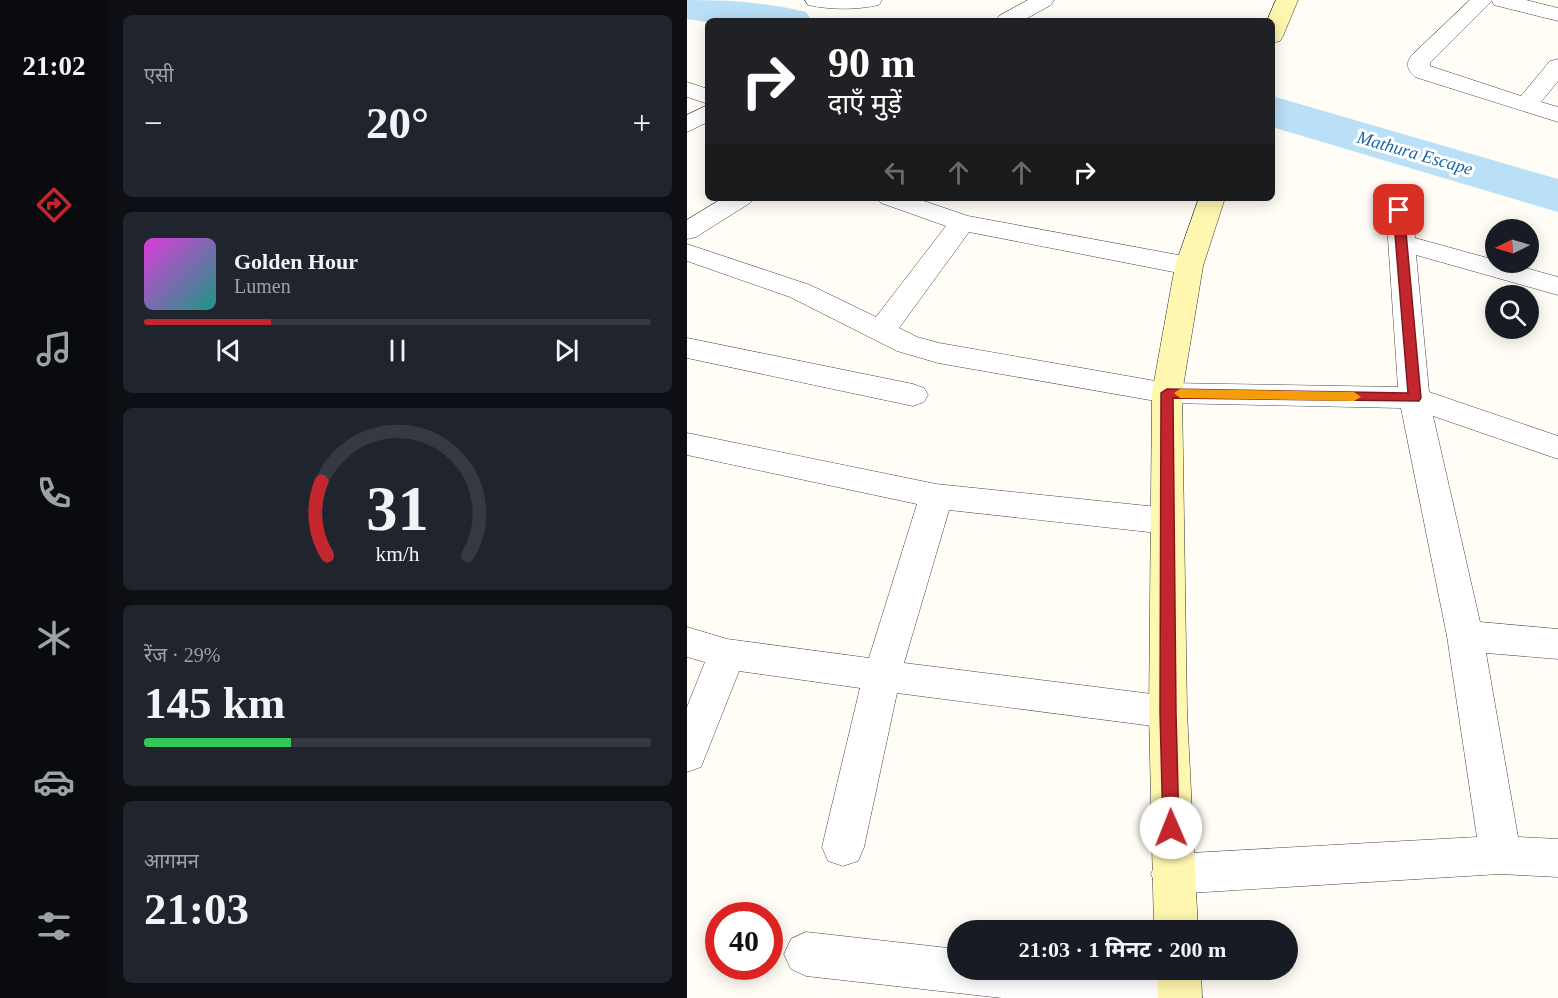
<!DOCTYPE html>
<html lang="hi">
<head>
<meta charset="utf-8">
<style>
  body { margin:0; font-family:"Times New Roman","Noto Sans Devanagari",serif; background:#20242c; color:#f1f3f6; height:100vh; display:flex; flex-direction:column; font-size:22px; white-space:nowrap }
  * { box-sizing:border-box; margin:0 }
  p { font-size:20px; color:#9ea1a6 }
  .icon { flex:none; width:33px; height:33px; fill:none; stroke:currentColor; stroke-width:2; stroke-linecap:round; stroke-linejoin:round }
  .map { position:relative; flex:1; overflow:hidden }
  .details { display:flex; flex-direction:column; gap:15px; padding:15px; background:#0d0f14; width:579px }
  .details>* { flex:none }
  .guide { position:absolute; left:18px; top:18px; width:570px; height:183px; border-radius:9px; box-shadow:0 3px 15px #0003; background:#202124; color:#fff; overflow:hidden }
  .needle { width:39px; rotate:265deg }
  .tools { position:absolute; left:798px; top:219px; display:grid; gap:12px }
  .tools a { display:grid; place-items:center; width:54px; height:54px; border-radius:50%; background:#171b24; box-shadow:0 3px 15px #0003; font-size:30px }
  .speed { position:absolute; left:18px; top:902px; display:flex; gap:12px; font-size:30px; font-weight:700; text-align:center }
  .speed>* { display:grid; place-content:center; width:78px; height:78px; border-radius:50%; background:#171b24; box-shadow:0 3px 15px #0003; line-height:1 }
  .speed .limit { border:9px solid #d22; background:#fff; color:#111 }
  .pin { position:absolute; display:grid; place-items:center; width:51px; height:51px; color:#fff; margin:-26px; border-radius:12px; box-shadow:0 3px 9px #0006 }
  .me { position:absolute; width:66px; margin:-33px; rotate:359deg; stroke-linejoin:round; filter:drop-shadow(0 0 4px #0008) }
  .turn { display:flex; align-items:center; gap:21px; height:126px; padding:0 24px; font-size:27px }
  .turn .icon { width:78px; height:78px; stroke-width:2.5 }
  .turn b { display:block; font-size:42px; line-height:51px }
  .lanes { display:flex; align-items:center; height:57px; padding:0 24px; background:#0003; justify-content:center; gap:30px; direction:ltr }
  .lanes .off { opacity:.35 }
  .big { font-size:45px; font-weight:700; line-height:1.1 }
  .details .card { flex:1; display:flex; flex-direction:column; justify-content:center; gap:9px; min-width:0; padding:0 21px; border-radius:9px; background:#20242c }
  .details .dial { align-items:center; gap:0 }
  .dial svg { height:156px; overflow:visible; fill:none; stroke:#363941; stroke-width:7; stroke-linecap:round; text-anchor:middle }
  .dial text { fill:#f1f3f6; stroke:none }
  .song { display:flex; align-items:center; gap:18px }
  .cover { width:72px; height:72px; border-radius:9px; background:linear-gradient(135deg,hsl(300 70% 55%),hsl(170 70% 35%)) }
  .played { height:6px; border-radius:3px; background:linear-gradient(90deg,#c4262e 25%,#363941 25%) }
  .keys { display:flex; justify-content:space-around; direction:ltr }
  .heat { display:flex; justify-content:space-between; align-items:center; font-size:33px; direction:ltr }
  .charge { height:9px; border-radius:4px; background:linear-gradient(90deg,#34c759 29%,#363941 0) }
  .trip { position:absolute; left:260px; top:920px; width:351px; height:60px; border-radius:30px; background:#171b24; box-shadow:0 3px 15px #0003; font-weight:700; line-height:60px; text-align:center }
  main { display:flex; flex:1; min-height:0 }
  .menu { display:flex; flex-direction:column; width:108px; justify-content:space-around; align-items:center; background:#090b0e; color:#9ea1a6 }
  .menu .icon { width:42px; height:42px }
  .menu .selected { color:#c4262e }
  .menu b { font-size:27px; color:#f1f3f6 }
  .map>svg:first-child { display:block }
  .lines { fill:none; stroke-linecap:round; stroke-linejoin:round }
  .river { fill:#b9e0f7; fill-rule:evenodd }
  .street-casing { stroke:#444; stroke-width:1 }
  .secondary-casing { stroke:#333; stroke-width:1 }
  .street { fill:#fff; fill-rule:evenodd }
  .secondary { fill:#fff6b0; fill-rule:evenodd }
  .route { fill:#c4262e; stroke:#7f191e; stroke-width:1.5 }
  .slow { fill:#f59e0b }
  .labels { text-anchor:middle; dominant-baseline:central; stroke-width:6; stroke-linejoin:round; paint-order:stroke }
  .far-water-label { font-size:18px; font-style:italic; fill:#1768a6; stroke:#fff }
</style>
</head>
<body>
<main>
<nav class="menu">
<b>21:02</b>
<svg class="icon selected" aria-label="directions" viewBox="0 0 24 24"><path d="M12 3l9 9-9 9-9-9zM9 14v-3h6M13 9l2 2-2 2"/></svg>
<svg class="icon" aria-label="music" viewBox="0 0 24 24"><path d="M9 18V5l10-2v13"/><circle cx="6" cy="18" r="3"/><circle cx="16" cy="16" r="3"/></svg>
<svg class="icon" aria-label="phone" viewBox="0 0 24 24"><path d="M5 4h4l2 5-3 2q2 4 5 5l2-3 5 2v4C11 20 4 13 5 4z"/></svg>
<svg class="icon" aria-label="climate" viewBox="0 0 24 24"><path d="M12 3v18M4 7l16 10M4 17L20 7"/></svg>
<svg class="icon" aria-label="car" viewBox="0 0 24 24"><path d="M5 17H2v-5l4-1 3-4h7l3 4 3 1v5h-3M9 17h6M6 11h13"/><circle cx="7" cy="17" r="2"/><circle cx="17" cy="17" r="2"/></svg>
<svg class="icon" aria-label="filters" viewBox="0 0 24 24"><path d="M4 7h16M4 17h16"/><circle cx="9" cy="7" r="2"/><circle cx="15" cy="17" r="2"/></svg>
</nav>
<section class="details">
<div class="card"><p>एसी</p>
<div class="heat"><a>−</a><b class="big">20°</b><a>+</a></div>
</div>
<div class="card">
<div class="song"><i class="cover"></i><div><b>Golden Hour</b><p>Lumen</p></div></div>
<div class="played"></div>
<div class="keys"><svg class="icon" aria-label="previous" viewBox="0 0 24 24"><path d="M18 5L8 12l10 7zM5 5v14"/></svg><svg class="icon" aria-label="pause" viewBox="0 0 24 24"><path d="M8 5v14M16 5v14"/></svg><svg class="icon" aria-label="next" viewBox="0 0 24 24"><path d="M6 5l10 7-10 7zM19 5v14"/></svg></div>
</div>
<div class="card dial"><svg viewBox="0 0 100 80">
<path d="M14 69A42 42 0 1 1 86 69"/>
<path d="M14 69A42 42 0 0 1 11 31" stroke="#c4262e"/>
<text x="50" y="56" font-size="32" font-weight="700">31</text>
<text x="50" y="72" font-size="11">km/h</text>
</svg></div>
<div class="card"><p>रेंज · 29%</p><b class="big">145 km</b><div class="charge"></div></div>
<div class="card"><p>आगमन</p><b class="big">21:03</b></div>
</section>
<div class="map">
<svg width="871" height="998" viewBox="0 0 871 998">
  <rect width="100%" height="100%" fill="#fffdf5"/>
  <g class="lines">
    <!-- river -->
    <path class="river" d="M 0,0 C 40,0 79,2 119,12 L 125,21 L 21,22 L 0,19 Z
      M 585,96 L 871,179 L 871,212 L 585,127 Z"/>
    <defs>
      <path id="street" d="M 118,0 L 195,0 L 192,5 C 169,10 144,10 121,5 Z
        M 341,0 L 367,0 L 364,5 L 335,21 L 309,21 L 312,16 Z
        M 783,0 L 839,0 L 871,8 L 871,21 L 807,5 L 805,1 L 743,63 L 743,66 L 834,96 L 863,61 L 871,59 L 871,81 L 854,102 L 871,107 L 871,122 L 728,77 C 721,70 718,65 724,56 Z
        M 0,82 L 21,89 L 21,104 L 0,97 Z
        M 21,105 L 21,122 L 0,132 L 0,115 Z
        M 711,186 L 720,189 L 724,194 L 728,238 L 808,260 L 808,262 L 817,262 L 871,277 L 871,295 L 729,255 L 742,392 L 871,436 L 871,459 L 746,416 L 793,622 L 871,629 L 871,659 L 799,653 L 831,837 L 871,839 L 871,877 L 813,874 L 485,894 L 470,888 L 464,874 L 470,860 L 485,854 L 790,837 L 760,636 L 714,408 L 480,403 L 251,363 L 210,351 L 103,297 L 0,261 L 0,244 L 123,285 L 189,317 L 259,226 L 194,203 L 190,198 L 228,198 L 281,216 L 502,257 L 512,260 L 516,266 L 512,272 L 502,275 L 282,232 L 212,328 L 230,337 L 252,343 L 480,383 L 711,387 L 698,194 L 702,189 Z
        M 36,198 L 67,198 L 63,203 L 9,237 L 0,239 L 0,220 Z
        M 0,338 L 226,384 L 237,388 L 241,395 L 237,402 L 226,406 L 0,358 Z
        M 0,433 L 249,484 L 480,508 L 492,512 L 497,521 L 492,530 L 480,534 L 262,510 L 217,663 L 481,696 L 494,700 L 500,712 L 494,724 L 481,728 L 210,693 L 177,847 L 171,861 L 156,866 L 141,861 L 135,847 L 173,688 L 52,671 L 14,767 L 0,772 L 0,707 L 18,662 L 0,657 L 0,627 L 40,639 L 182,658 L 230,504 L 0,455 Z
        M 119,932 L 270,949 L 270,969 L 451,969 L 493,974 L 509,980 L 515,996 L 515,998 L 315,998 L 119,976 L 104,969 L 97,954 L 104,939 Z"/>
      <path id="secondary" d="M 589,0 L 611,0 L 596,36 L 593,41 L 585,43 L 585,21 L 580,21 Z
        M 512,198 L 538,198 L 516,266 L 495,393 L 500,712 L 511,930 L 467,930 L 462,712 L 465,393 L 488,266 Z
        M 470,969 L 514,969 L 515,998 L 471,998 Z"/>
    </defs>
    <!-- street casing -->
    <use href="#street" class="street-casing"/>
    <!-- secondary casing -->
    <use href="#secondary" class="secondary-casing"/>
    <!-- street -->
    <use href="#street" class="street"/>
    <!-- secondary -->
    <use href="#secondary" class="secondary"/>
  </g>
  <!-- route -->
  <path class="route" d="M 712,207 L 717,210 L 734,398 L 732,401 L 486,398 L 489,712 L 492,828 L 490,833 L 484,835 L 478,833 L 476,828 L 473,712 L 474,393 L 480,389 L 721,393 L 706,210 Z"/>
  <!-- slow -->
  <path class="slow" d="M 493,389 L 667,392 L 674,397 L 667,401 L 493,398 L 487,393 Z"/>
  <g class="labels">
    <!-- far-water labels -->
    <g class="far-water-label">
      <text transform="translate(728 153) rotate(16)">Mathura Escape</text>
    </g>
  </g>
</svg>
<div class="tools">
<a><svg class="needle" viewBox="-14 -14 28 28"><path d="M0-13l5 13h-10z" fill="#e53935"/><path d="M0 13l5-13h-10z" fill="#9ea1a6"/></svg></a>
<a><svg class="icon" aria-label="search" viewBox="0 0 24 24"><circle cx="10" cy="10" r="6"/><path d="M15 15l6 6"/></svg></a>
</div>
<div class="speed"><div class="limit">40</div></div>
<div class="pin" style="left:712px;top:210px;background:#d93025"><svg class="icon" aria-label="arrive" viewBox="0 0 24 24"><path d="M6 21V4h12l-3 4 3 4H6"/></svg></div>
<svg class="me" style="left:484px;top:828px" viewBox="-20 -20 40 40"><circle r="19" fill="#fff"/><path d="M0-13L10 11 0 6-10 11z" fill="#c4262e"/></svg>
<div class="trip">21:03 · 1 मिनट · 200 m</div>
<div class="guide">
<div class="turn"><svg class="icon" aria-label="right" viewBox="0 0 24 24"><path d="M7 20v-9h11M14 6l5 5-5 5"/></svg><div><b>90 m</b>दाएँ मुड़ें</div></div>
<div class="lanes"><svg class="icon off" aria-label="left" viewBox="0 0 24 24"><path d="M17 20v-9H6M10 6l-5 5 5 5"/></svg><svg class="icon off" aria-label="ahead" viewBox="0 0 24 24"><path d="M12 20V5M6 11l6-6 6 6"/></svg><svg class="icon off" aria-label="ahead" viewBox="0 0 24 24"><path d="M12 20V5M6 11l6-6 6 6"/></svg><svg class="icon" aria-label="right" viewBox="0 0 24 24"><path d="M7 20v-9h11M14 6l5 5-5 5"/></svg></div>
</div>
</div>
</main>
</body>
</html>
